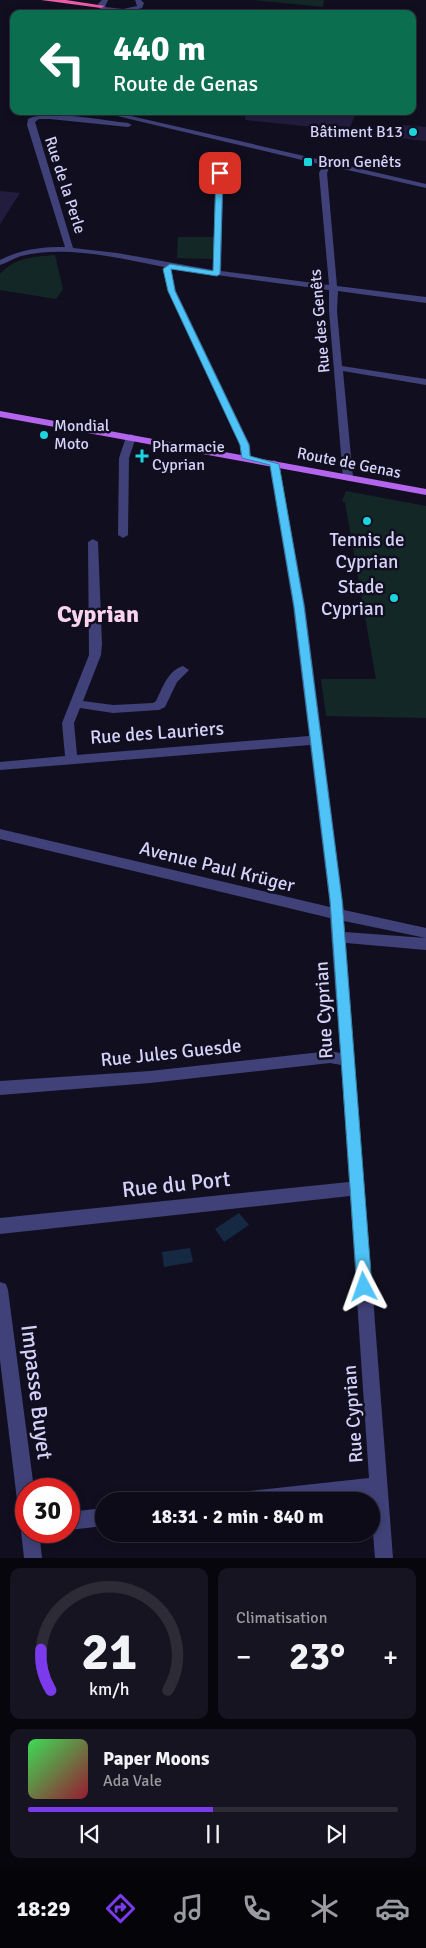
<!DOCTYPE html>
<html lang="fr">
<head>
<meta charset="utf-8">
<style>
  body { margin:0; font-family:Signika,sans-serif; background:#161420; color:#f1f3f6; height:100vh; display:flex; flex-direction:column; font-size:19px; white-space:nowrap }
  * { box-sizing:border-box; margin:0 }
  p { font-size:16px; color:#9a9ba1 }
  .icon { flex:none; width:28px; height:28px; fill:none; stroke:currentColor; stroke-width:2; stroke-linecap:round; stroke-linejoin:round }
  .map { position:relative; height:1558px; overflow:hidden }
  .details { display:flex; flex-direction:column; gap:10px; padding:10px; background:#07060d; flex:1 }
  .details>* { flex:none }
  .banner { position:absolute; left:10px; top:10px; width:406px; height:105px; border-radius:10px; box-shadow:0 2px 8px #0003,0 0 0 1px #2d2b36; background:#0b6e4f; color:#fff; overflow:hidden }
  .speed { position:absolute; left:15px; top:1478px; display:flex; gap:10px; font-size:25px; font-weight:700; text-align:center }
  .speed>* { display:grid; place-content:center; width:65px; height:65px; border-radius:50%; background:#0d0b17; box-shadow:0 2px 8px #0003,0 0 0 1px #2d2b36; line-height:1 }
  .speed .limit { border:8px solid #d22; background:#fff; color:#111 }
  .pin { position:absolute; display:grid; place-items:center; width:42px; height:42px; color:#fff; margin:-21px; border-radius:10px; box-shadow:0 2px 8px #0006 }
  .me { position:absolute; width:55px; margin:-28px; rotate:356deg; stroke-linejoin:round; filter:drop-shadow(0 0 4px #0008) }
  .turn { display:flex; align-items:center; gap:18px; height:105px; padding:0 20px; font-size:22px }
  .turn .icon { width:65px; height:65px; stroke-width:2.5 }
  .turn b { display:block; font-size:35px; line-height:42px }
  .big { font-size:38px; font-weight:800; line-height:1.1 }
  .details .card { flex:1; display:flex; flex-direction:column; justify-content:center; gap:8px; min-width:0; padding:0 18px; border-radius:10px; background:#161420 }
  .details .dial { align-items:center; gap:0 }
  .dial svg { height:130px; overflow:visible; fill:none; stroke:#2d2b36; stroke-width:7; stroke-linecap:round; text-anchor:middle }
  .dial text { fill:#f1f3f6; stroke:none }
  .song { display:flex; align-items:center; gap:15px }
  .cover { width:60px; height:60px; border-radius:8px; background:linear-gradient(135deg,hsl(130 70% 55%),hsl(350 70% 35%)) }
  .played { height:5px; border-radius:2px; background:linear-gradient(90deg,#7c3aed 50%,#2d2b36 50%) }
  .keys { display:flex; justify-content:space-around; direction:ltr }
  .heat { display:flex; justify-content:space-between; align-items:center; font-size:28px; direction:ltr }
  .details .tiles { flex:1; display:grid; gap:10px; grid-template-columns:1fr 1fr }
  .card:last-child { grid-column:span 2 }
  .trip { position:absolute; left:95px; top:1492px; width:285px; height:50px; border-radius:25px; background:#0d0b17; box-shadow:0 2px 8px #0003,0 0 0 1px #2d2b36; font-weight:800; line-height:50px; text-align:center }
  .dock { display:flex; height:80px; justify-content:space-around; align-items:center; background:#050409; color:#9a9ba1 }
  .dock .icon { width:35px; height:35px }
  .dock .active { color:#7c3aed }
  .dock b { font-size:22px; color:#f1f3f6 }
  .map>svg:first-child { display:block }
  .green { fill:#132826 }
  .water { fill:#152943 }
  .building { fill:#221d3e }
  .lines { fill:none; stroke-linecap:round; stroke-linejoin:round }
  .minor { fill:#404178; fill-rule:evenodd }
  .major { fill:#b366ed; fill-rule:evenodd }
  .highway { fill:#eb5ca8; fill-rule:evenodd }
  .route { fill:#4fc3f7; stroke:#337fa1 }
  .poi-dot { fill:#1bd4dd; stroke:#110f1f; stroke-width:2 }
  .labels { text-anchor:middle; dominant-baseline:central; stroke-width:5; stroke-linejoin:round; paint-order:stroke }
  .far-poi-label { font-size:16px; fill:#d5d2fa; stroke:#110f1f; text-anchor:start }
  .far-street-label { font-size:16px; fill:#d5d2fa; stroke:#110f1f }
  .poi-label { font-size:19px; fill:#d5d2fa; stroke:#110f1f }
  .street-label { font-size:19px; fill:#d5d2fa; stroke:#110f1f }
  .near-street-label { font-size:22px; fill:#d5d2fa; stroke:#110f1f }
  .district-label { font-size:24px; font-weight:bold; fill:#fad4ee; stroke:#110f1f }
</style>
</head>
<body>
<div class="map">
<svg width="426" height="1558" viewBox="0 0 426 1558">
  <rect width="100%" height="100%" fill="#110f1f"/>
  <!-- green -->
  <path class="green" d="M 253,0 L 324,0 L 323,7 Z
    M 178,237 L 214,237 L 213,259 L 177,258 Z
    M 55,255 L 63,289 L 56,299 L 0,290 L 0,274 C 16,257 33,257 55,255 Z
    M 346,491 L 426,506 L 426,718 L 326,716 L 321,679 L 376,679 L 345,502 L 342,501 Z"/>
  <!-- water -->
  <path class="water" d="M 239,1213 L 249,1225 L 224,1242 L 215,1229 Z
    M 190,1248 L 193,1262 L 164,1267 L 162,1252 Z"/>
  <!-- building -->
  <path class="building" d="M 246,111 L 357,111 L 350,127 L 327,125 L 325,128 L 245,120 Z
    M 403,125 L 426,127 L 426,141 L 398,138 Z
    M 0,191 L 20,193 L 0,224 Z"/>
  <g class="lines">
    <!-- minor -->
    <path class="minor" d="M 102,0 L 108,0 L 105,7 L 123,9 L 137,6 L 135,0 L 141,0 L 144,3 L 142,8 L 123,13 L 100,9 L 98,4 Z
      M 96,111 L 109,111 L 426,184 L 426,188 L 330,166 L 327,173 L 337,286 L 426,297 L 426,303 L 338,291 L 337,311 L 342,366 L 426,379 L 426,385 L 343,371 L 353,478 L 352,480 L 348,481 L 343,478 L 329,311 L 329,290 L 171,269 L 176,291 L 250,445 L 251,458 L 246,461 L 241,458 L 240,445 L 168,291 L 163,269 L 164,267 C 119,258 67,245 21,256 C 14,258 7,263 0,265 L 0,260 C 21,249 42,247 65,247 L 27,125 L 28,119 C 47,109 105,121 128,123 L 132,125 L 128,127 L 50,119 L 39,119 L 35,122 L 73,248 L 117,253 L 213,270 L 216,154 L 220,152 L 224,154 L 221,271 L 329,285 L 319,173 L 323,165 Z
      M 131,434 L 136,437 L 129,458 L 128,535 L 123,538 L 118,535 L 119,458 L 126,437 Z
      M 274,460 L 279,463 L 305,606 L 344,910 L 426,928 L 426,938 L 344,921 L 345,932 L 426,938 L 426,950 L 346,943 L 393,1558 L 375,1558 L 370,1496 L 323,1501 L 232,1501 L 234,1494 L 241,1492 L 369,1478 L 350,1196 L 0,1234 L 0,1218 L 349,1182 L 341,1065 L 330,1063 L 150,1083 L 0,1095 L 0,1081 L 150,1071 L 330,1051 L 340,1053 L 330,918 L 0,839 L 0,829 L 330,907 L 310,745 L 0,770 L 0,762 L 65,756 L 62,723 L 89,655 L 88,542 L 93,539 L 98,542 L 102,644 L 101,655 L 83,701 L 113,705 L 153,703 L 156,701 C 162,689 168,670 183,666 L 189,670 L 177,682 L 165,707 L 159,710 L 113,713 L 80,708 L 74,723 L 77,755 L 309,736 L 293,606 L 269,463 Z
      M 0,1282 L 6,1284 L 8,1290 L 34,1489 L 26,1489 L 26,1509 L 19,1507 L 17,1500 L 0,1360 Z
      M 104,1508 L 104,1526 L 69,1530 L 69,1512 Z
      M 26,1523 L 26,1531 L 39,1531 L 42,1558 L 24,1558 L 21,1531 L 23,1524 Z"/>
    <!-- major -->
    <path class="major" d="M 0,411 L 426,489 L 426,495 L 0,417 Z"/>
    <!-- highway -->
    <path class="highway" d="M 41,0 L 66,0 L 105,6 L 101,8 Z"/>
  </g>
  <!-- route -->
  <path class="route" d="M 220,171 L 223,173 L 220,274 L 217,276 L 171,269 L 175,291 L 249,445 L 250,456 L 279,464 L 304,606 L 342,900 L 372,1287 L 369,1292 L 364,1294 L 359,1292 L 357,1287 L 330,900 L 294,606 L 270,465 L 242,458 L 240,445 L 168,291 L 163,269 L 170,264 L 213,271 L 216,173 Z"/>
  <!-- markers -->
  <g class="poi-dot">
    <circle cx="413" cy="132" r="5"/>
    <rect x="303" y="157" width="10" height="10" rx="2.5"/>
    <circle cx="44" cy="435" r="5"/>
    <path d="M139.5 448.5h5v5h5v5h-5v5h-5v-5h-5v-5h5z"/>
    <circle cx="367" cy="521" r="5"/>
    <circle cx="394" cy="598" r="5"/>
  </g>
  <g class="labels">
    <!-- far-poi labels -->
    <g class="far-poi-label">
      <text x="403" y="132" text-anchor="end">Bâtiment B13</text>
      <text x="318" y="162">Bron Genêts</text>
      <text x="54" y="426">Mondial<tspan x="54" dy="18">Moto</tspan></text>
      <text x="152" y="447">Pharmacie<tspan x="152" dy="18">Cyprian</tspan></text>
    </g>
    <!-- far-street labels -->
    <g class="far-street-label">
      <text transform="translate(65 185) rotate(72)">Rue de la Perle</text>
      <text transform="translate(320 321) rotate(-95)">Rue des Genêts</text>
      <text transform="translate(349 463) rotate(11)">Route de Genas</text>
    </g>
    <!-- poi labels -->
    <g class="poi-label">
      <text x="367" y="540">Tennis de<tspan x="367" dy="22">Cyprian</tspan></text>
      <text x="384" y="587" text-anchor="end">Stade<tspan x="384" dy="22">Cyprian</tspan></text>
    </g>
    <!-- street labels -->
    <g class="street-label">
      <text transform="translate(157 733) rotate(-4)">Rue des Lauriers</text>
      <text transform="translate(217 867) rotate(14)">Avenue Paul Krüger</text>
      <text transform="translate(324 1010) rotate(-93)">Rue Cyprian</text>
      <text transform="translate(171 1053) rotate(-6)">Rue Jules Guesde</text>
      <text transform="translate(353 1414) rotate(-94)">Rue Cyprian</text>
    </g>
    <!-- near-street labels -->
    <g class="near-street-label">
      <text transform="translate(176 1184) rotate(-6)">Rue du Port</text>
      <text transform="translate(37 1392) rotate(83)">Impasse Buyet</text>
    </g>
    <!-- district labels -->
    <g class="district-label">
      <text x="98" y="614">Cyprian</text>
    </g>
  </g>
</svg>
<div class="speed"><div class="limit">30</div></div>
<div class="pin" style="left:220px;top:173px;background:#d93025"><svg class="icon" aria-label="arrive" viewBox="0 0 24 24"><path d="M6 21V4h12l-3 4 3 4H6"/></svg></div>
<svg class="me" style="left:364px;top:1287px" viewBox="-20 -20 40 40"><path d="M0-17L14 15 0 8-14 15z" fill="#4fc3f7" stroke="#fff" stroke-width="4"/></svg>
<div class="trip">18:31 · 2 min · 840 m</div>
<div class="banner">
<div class="turn"><svg class="icon" aria-label="left" viewBox="0 0 24 24"><path d="M17 20v-9H6M10 6l-5 5 5 5"/></svg><div><b>440 m</b>Route de Genas</div></div>
</div>
</div>
<section class="details">
<div class="tiles">
<div class="card dial"><svg viewBox="0 0 100 80">
<path d="M14 69A42 42 0 1 1 86 69"/>
<path d="M14 69A42 42 0 0 1 8 44" stroke="#7c3aed"/>
<text x="50" y="56" font-size="32" font-weight="700">21</text>
<text x="50" y="72" font-size="11">km/h</text>
</svg></div>
<div class="card"><p>Climatisation</p>
<div class="heat"><a>−</a><b class="big">23°</b><a>+</a></div>
</div>
<div class="card">
<div class="song"><i class="cover"></i><div><b>Paper Moons</b><p>Ada Vale</p></div></div>
<div class="played"></div>
<div class="keys"><svg class="icon" aria-label="previous" viewBox="0 0 24 24"><path d="M18 5L8 12l10 7zM5 5v14"/></svg><svg class="icon" aria-label="pause" viewBox="0 0 24 24"><path d="M8 5v14M16 5v14"/></svg><svg class="icon" aria-label="next" viewBox="0 0 24 24"><path d="M6 5l10 7-10 7zM19 5v14"/></svg></div>
</div>
</div>
</section>
<nav class="dock">
<b>18:29</b>
<svg class="icon active" aria-label="directions" viewBox="0 0 24 24"><path d="M12 3l9 9-9 9-9-9zM9 14v-3h6M13 9l2 2-2 2"/></svg>
<svg class="icon" aria-label="music" viewBox="0 0 24 24"><path d="M9 18V5l10-2v13"/><circle cx="6" cy="18" r="3"/><circle cx="16" cy="16" r="3"/></svg>
<svg class="icon" aria-label="phone" viewBox="0 0 24 24"><path d="M5 4h4l2 5-3 2q2 4 5 5l2-3 5 2v4C11 20 4 13 5 4z"/></svg>
<svg class="icon" aria-label="climate" viewBox="0 0 24 24"><path d="M12 3v18M4 7l16 10M4 17L20 7"/></svg>
<svg class="icon" aria-label="car" viewBox="0 0 24 24"><path d="M5 17H2v-5l4-1 3-4h7l3 4 3 1v5h-3M9 17h6M6 11h13"/><circle cx="7" cy="17" r="2"/><circle cx="17" cy="17" r="2"/></svg>
</nav>
</body>
</html>
